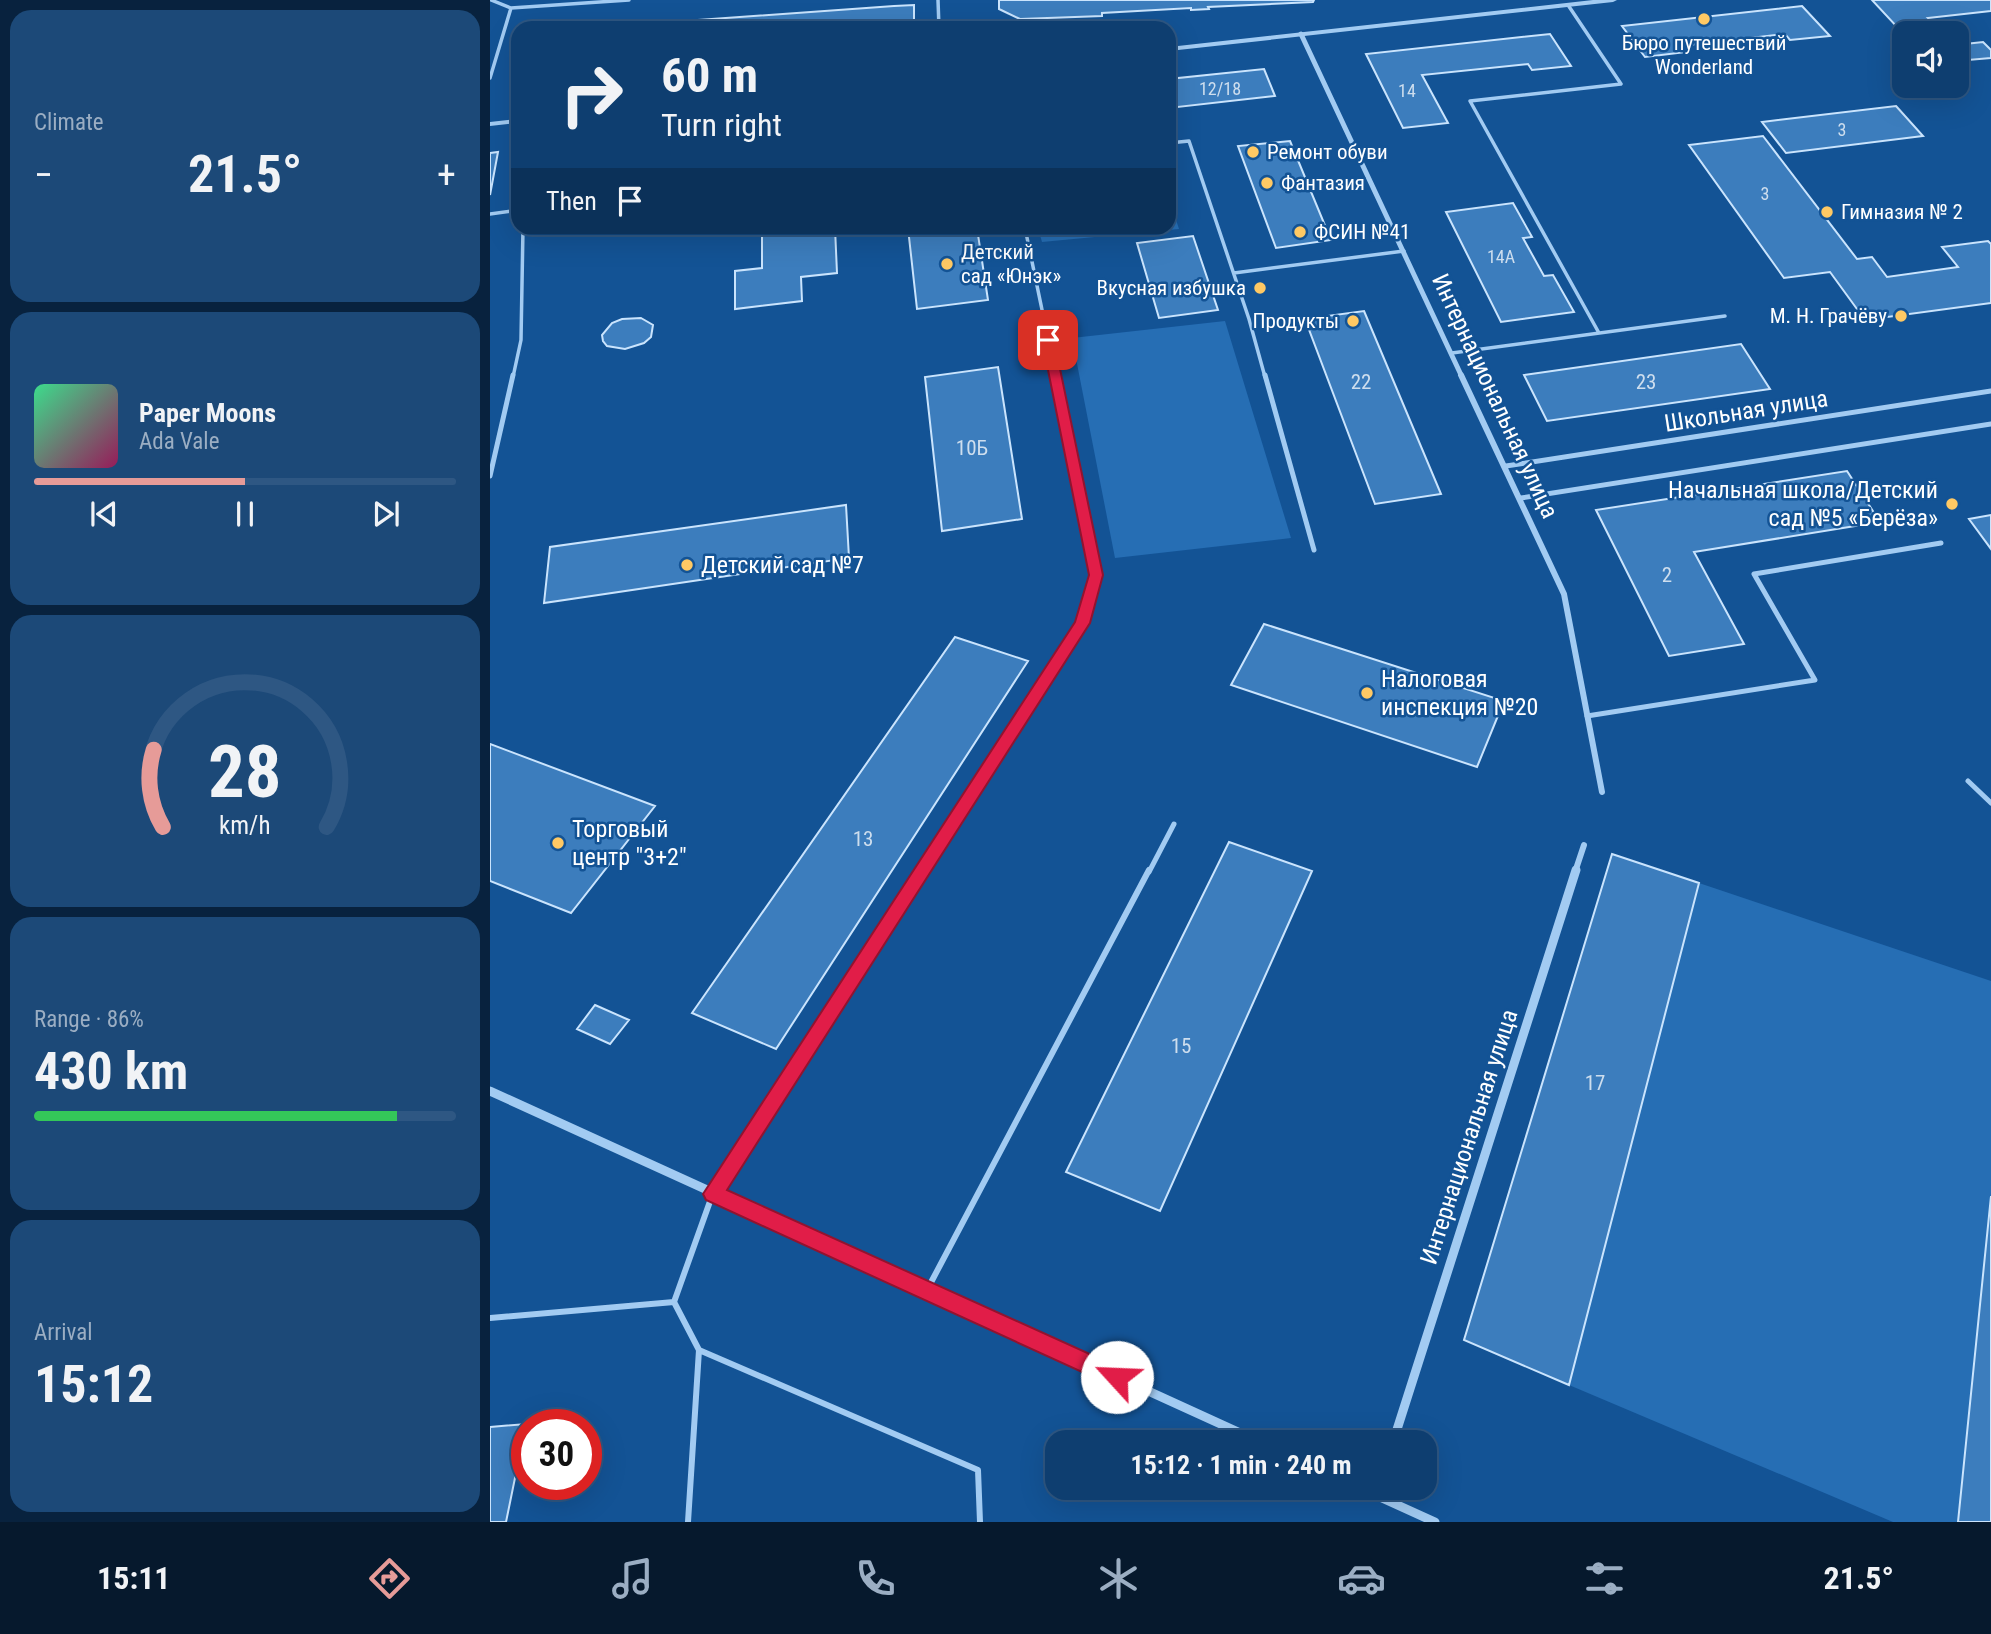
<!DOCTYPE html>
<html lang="en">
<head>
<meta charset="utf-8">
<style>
  body { margin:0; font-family:"Roboto Condensed",sans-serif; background:#1c4978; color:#f1f3f6; height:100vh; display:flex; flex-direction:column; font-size:26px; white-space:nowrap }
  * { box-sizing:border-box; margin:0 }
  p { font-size:23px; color:#9baec3 }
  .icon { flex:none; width:38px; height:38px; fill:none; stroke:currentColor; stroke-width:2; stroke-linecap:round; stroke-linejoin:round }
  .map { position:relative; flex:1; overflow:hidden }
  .drawer { display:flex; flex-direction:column; gap:10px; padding:10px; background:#08223e; width:490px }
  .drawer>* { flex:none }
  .banner { position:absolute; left:21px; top:21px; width:665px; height:214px; border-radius:21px; box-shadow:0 7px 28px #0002,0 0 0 2px #2e5783; background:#0e3e70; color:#f1f3f6; overflow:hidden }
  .buttons { position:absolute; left:1402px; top:21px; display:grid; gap:14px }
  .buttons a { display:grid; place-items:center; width:77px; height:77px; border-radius:14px; background:#0e3e70; box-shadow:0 7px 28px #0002,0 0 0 2px #2e5783; font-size:35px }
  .speed { position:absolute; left:21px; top:1409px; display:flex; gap:14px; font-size:35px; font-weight:700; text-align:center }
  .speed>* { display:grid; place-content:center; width:91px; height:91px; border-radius:50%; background:#0e3e70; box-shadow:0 7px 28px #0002,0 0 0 2px #2e5783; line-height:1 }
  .speed .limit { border:10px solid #d22; background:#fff; color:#111 }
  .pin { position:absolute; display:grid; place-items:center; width:60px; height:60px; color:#fff; margin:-30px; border-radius:14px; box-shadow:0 4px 10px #0006 }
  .me { position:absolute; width:77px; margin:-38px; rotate:295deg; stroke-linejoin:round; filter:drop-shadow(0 0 5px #0008) }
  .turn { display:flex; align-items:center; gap:24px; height:147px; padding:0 35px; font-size:32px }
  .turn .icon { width:91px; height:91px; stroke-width:2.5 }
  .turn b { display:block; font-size:49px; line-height:60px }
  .then { display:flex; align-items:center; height:66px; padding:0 35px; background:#0003; gap:14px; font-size:26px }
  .big { font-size:52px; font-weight:700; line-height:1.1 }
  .drawer .card { flex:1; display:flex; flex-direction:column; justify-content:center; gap:10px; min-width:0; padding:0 24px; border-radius:21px; background:#1c4978 }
  .drawer .dial { align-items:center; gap:0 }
  .dial svg { height:182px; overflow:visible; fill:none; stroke:#2e5783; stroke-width:7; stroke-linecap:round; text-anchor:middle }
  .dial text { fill:#f1f3f6; stroke:none }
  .song { display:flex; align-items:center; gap:21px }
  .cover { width:84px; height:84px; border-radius:10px; background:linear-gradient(135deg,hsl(150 70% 55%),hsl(330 70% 35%)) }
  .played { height:7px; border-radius:4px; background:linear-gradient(90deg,#e69b98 50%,#2e5783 50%) }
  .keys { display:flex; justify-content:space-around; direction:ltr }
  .heat { display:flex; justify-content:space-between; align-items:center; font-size:38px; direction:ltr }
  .charge { height:10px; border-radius:5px; background:linear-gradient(90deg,#34c759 86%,#2e5783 0) }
  .trip { position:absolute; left:555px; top:1430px; width:392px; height:70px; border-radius:21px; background:#0e3e70; box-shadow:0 7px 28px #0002,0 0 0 2px #2e5783; font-weight:700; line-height:70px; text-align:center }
  .menu { display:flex; height:112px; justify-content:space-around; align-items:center; background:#06192d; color:#9baec3 }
  .menu .icon { width:49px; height:49px }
  .menu .selected { color:#e69b98 }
  .menu b { font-size:32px; color:#f1f3f6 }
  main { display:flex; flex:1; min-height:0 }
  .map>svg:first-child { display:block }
  .green { fill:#266eb4 }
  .building { fill:#3c7dbd; stroke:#cae4fd; stroke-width:2 }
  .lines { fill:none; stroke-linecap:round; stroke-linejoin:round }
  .service-far2 { stroke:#a2cbf2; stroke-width:3.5 }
  .service-far1 { stroke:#a2cbf2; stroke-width:5 }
  .service { stroke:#a2cbf2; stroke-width:6 }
  .pedestrian { stroke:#a2cbf2; stroke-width:5 }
  .minor-far2 { stroke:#a2cbf2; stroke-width:5 }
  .minor-far1 { stroke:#a2cbf2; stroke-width:6 }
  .minor { stroke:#a2cbf2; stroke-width:9 }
  .tertiary { fill:#a2cbf2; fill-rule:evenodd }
  .route { fill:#e11d48; stroke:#92132f; stroke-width:2 }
  .poi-dot { fill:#ffc964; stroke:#135395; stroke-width:2.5 }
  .labels { text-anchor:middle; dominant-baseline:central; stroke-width:5; stroke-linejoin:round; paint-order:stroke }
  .far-number-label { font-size:18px; fill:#cedeee }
  .far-poi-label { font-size:21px; fill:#fff; stroke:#135395; text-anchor:start }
  .number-label { font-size:21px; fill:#cedeee }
  .street-label { font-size:24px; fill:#fff; stroke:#135395 }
  .poi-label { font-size:24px; fill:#fff; stroke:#135395; text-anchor:start }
</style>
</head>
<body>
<main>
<section class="drawer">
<div class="card"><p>Climate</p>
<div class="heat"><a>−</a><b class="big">21.5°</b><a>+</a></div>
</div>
<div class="card">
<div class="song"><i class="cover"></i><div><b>Paper Moons</b><p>Ada Vale</p></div></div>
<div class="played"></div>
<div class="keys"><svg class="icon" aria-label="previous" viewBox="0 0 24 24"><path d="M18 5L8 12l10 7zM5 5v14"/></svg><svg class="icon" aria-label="pause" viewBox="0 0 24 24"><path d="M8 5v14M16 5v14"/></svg><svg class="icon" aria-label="next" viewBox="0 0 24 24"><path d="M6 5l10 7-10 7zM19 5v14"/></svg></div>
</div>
<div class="card dial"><svg viewBox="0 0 100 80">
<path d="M14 69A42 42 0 1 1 86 69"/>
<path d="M14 69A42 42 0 0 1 10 35" stroke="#e69b98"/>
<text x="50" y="56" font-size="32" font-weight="700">28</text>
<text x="50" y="72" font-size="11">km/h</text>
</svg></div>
<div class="card"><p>Range · 86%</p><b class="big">430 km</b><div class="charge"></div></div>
<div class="card"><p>Arrival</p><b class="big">15:12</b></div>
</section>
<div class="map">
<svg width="1501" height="1522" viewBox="0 0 1501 1522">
  <rect width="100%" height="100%" fill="#135395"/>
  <!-- green -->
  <path class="green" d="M 679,198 L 689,229 L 552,242 L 548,228 L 679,228 Z
    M 735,321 L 801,538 L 625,558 L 582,338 Z
    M 1209,883 L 1501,981 L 1501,1196 L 1468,1522 L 1403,1522 L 1079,1385 Z"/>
  <!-- building -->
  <path class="building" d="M 509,0 L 824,0 L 823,2 L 718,7 L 719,9 L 701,10 L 701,8 L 612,13 L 612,16 L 530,19 L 509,9 Z
    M 1382,0 L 1501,0 L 1501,11 L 1438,18 L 1445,24 L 1408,28 Z
    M 424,5 L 424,28 L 96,28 L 404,6 Z
    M 1312,6 L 1340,36 L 1300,40 L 1295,34 L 1191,46 L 1196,52 L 1155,57 L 1132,26 Z
    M 1060,34 L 1081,66 L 1042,70 L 1038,64 L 932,75 L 958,123 L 913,128 L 876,54 Z
    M 1493,42 L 1501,50 L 1501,58 L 1478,60 L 1466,48 L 1466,45 Z
    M 774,69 L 785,96 L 679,108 L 679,79 Z
    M 1406,106 L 1433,136 L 1296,153 L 1272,122 Z
    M 1273,136 L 1367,259 L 1382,257 L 1397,277 L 1468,267 L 1452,247 L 1498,241 L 1501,244 L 1501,303 L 1375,320 L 1340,272 L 1294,278 L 1199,145 Z
    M 800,141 L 841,240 L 786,248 L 748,146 Z
    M 8,152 L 0,195 L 0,153 Z
    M 1023,203 L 1042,237 L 1033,238 L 1054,276 L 1063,275 L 1084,312 L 1011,322 L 956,212 Z
    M 272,228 L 345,228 L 347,273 L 311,277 L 312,301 L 245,309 L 245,271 L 272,268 Z
    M 418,228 L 487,228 L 498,300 L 427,309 Z
    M 703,236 L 728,310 L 669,318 L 647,243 Z
    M 874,311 L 951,494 L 885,504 L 815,319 Z
    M 151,318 L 163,325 L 161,337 L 154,343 L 135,349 L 117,346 L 113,341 L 112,335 L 122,323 L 132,319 Z
    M 1251,344 L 1280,389 L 1057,421 L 1034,375 Z
    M 508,367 L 532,519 L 452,531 L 435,377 Z
    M 1357,471 L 1390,522 L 1204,552 L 1254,644 L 1179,656 L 1106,510 Z
    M 356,505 L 359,558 L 54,603 L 60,547 Z
    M 1501,515 L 1501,549 L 1479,519 Z
    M 774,624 L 1014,701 L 987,767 L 741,685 Z
    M 465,637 L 538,661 L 286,1049 L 202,1013 Z
    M 0,744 L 165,806 L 81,913 L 0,881 Z
    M 739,842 L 822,871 L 670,1211 L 576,1172 Z
    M 1122,854 L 1209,883 L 1079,1385 L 974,1340 Z
    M 105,1005 L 139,1020 L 120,1044 L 87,1029 Z
    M 1501,1196 L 1501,1522 L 1468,1522 Z
    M 36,1424 L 16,1522 L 0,1522 L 0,1427 Z"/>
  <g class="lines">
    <!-- service-far2 -->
    <path class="service-far2" d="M 1,0 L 21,8
      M 448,0 L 449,28
      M 1078,5 L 1131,84 L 980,101 L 1109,333
      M 0,78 L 21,8 L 139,0
      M 679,143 L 699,141 L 759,319 L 775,377
      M 0,214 L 28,210
      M 535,228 L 566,377
      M 744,273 L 914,251
      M 962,353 L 1235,316
      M 23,377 L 31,340 L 33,228"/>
    <!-- service-far1 -->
    <path class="service-far1" d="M 775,375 L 824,550
      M 0,476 L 23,375
      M 1097,716 L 1325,680 L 1264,574 L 1451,543
      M 1478,781 L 1501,803
      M 431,872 L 592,623 L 606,575 L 565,375
      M 659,872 L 684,824"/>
    <!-- service -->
    <path class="service" d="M 437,1290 L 659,870
      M 0,1318 L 184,1302
      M 209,1350 L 488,1470 L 490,1522
      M 198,1522 L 209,1350 L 184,1302 L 223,1193 L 432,870"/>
    <!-- pedestrian -->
    <path class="pedestrian" d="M 1016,466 L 1501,391
      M 1031,498 L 1501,424"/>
    <!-- minor-far2 -->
    <path class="minor-far2" d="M 811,34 L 972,377"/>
    <!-- minor-far1 -->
    <path class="minor-far1" d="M 971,375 L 1074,594 L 1112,792
      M 1085,872 L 1094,845"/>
    <!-- minor -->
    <path class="minor" d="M 0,1091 L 770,1442
      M 903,1442 L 1086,870
      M 870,1488 L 945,1522"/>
    <!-- tertiary -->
    <path class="tertiary" d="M 1103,0 L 1127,0 L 1123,2 L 679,51 L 679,47 Z
      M 28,119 L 28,123 L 0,126 L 0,122 Z"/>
  </g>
  <!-- route -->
  <path class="route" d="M 558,336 L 564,340 L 613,575 L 600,623 L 237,1190 L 635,1370 L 638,1377 L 635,1384 L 627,1388 L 216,1200 L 213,1194 L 585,622 L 599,575 L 552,340 Z"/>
  <!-- markers -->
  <g class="poi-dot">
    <circle cx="1214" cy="19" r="7"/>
    <circle cx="763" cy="152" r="7"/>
    <circle cx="777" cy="183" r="7"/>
    <circle cx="1337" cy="212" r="7"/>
    <circle cx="810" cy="232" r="7"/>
    <circle cx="457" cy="264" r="7"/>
    <circle cx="770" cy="288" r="7"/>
    <circle cx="1411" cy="316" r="7"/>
    <circle cx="863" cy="321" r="7"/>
    <circle cx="1462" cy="504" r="7"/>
    <circle cx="197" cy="565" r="7"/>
    <circle cx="877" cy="693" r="7"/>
    <circle cx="68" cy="843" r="7"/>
  </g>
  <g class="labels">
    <!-- far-number labels -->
    <g class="far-number-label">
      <text x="730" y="88">12/18</text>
      <text x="917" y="90">14</text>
      <text x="1352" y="129">3</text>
      <text x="1275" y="193">3</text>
      <text x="1011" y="256">14А</text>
    </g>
    <!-- far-poi labels -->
    <g class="far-poi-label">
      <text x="1214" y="43" text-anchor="middle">Бюро путешествий<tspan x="1214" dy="24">Wonderland</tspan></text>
      <text x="777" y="152">Ремонт обуви</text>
      <text x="791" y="183">Фантазия</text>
      <text x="1351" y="212">Гимназия № 2</text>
      <text x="824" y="232">ФСИН №41</text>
      <text x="471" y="252">Детский<tspan x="471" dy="24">сад «Юнэк»</tspan></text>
      <text x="756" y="288" text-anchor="end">Вкусная избушка</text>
      <text x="1397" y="316" text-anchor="end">М. Н. Грачёву</text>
      <text x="849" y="321" text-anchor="end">Продукты</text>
    </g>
    <!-- number labels -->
    <g class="number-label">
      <text x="871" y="382">22</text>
      <text x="1156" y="382">23</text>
      <text x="482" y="448">10Б</text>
      <text x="1177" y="575">2</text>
      <text x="373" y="839">13</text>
      <text x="691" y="1046">15</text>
      <text x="1105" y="1083">17</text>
    </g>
    <!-- street labels -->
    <g class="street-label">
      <text transform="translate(1005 396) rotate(65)">Интернациональная улица</text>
      <text transform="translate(1256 411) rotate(-9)">Школьная улица</text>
      <text transform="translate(979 1137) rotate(-72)">Интернациональная улица</text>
    </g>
    <!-- poi labels -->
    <g class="poi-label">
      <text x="1448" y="490" text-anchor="end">Начальная школа/Детский<tspan x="1448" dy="28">сад №5 «Берёза»</tspan></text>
      <text x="211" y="565">Детский сад №7</text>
      <text x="891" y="679">Налоговая<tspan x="891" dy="28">инспекция №20</tspan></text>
      <text x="82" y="829">Торговый<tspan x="82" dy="28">центр "3+2"</tspan></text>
    </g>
  </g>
</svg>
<div class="buttons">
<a><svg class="icon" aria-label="sound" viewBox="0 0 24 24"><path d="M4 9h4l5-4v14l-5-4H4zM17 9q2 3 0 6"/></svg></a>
</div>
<div class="speed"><div class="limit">30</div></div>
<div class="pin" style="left:558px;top:340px;background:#d93025"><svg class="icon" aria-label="arrive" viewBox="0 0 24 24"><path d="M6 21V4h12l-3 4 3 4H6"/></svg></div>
<svg class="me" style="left:627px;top:1377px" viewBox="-20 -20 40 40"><circle r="19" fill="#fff"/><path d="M0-13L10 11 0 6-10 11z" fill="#e11d48"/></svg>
<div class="trip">15:12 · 1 min · 240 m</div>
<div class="banner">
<div class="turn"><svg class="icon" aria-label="right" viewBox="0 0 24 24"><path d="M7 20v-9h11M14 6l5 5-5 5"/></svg><div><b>60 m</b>Turn right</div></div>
<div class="then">Then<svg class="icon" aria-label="arrive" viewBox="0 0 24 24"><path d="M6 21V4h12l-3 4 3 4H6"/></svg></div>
</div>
</div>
</main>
<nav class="menu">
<b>15:11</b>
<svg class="icon selected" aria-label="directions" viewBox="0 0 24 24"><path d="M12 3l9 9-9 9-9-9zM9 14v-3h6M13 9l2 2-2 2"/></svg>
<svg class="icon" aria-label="music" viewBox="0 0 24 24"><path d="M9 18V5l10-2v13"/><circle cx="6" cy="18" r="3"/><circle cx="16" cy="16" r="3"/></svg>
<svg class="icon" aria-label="phone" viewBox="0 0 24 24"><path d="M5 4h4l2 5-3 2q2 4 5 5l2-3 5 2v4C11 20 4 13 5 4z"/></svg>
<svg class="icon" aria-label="climate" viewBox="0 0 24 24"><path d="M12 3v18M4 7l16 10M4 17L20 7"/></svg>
<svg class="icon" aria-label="car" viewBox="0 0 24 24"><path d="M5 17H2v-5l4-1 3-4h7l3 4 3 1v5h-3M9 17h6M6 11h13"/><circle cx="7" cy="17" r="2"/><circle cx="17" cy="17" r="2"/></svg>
<svg class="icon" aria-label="filters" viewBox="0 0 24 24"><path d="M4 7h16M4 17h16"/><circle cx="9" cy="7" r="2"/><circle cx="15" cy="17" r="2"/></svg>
<b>21.5°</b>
</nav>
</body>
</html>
